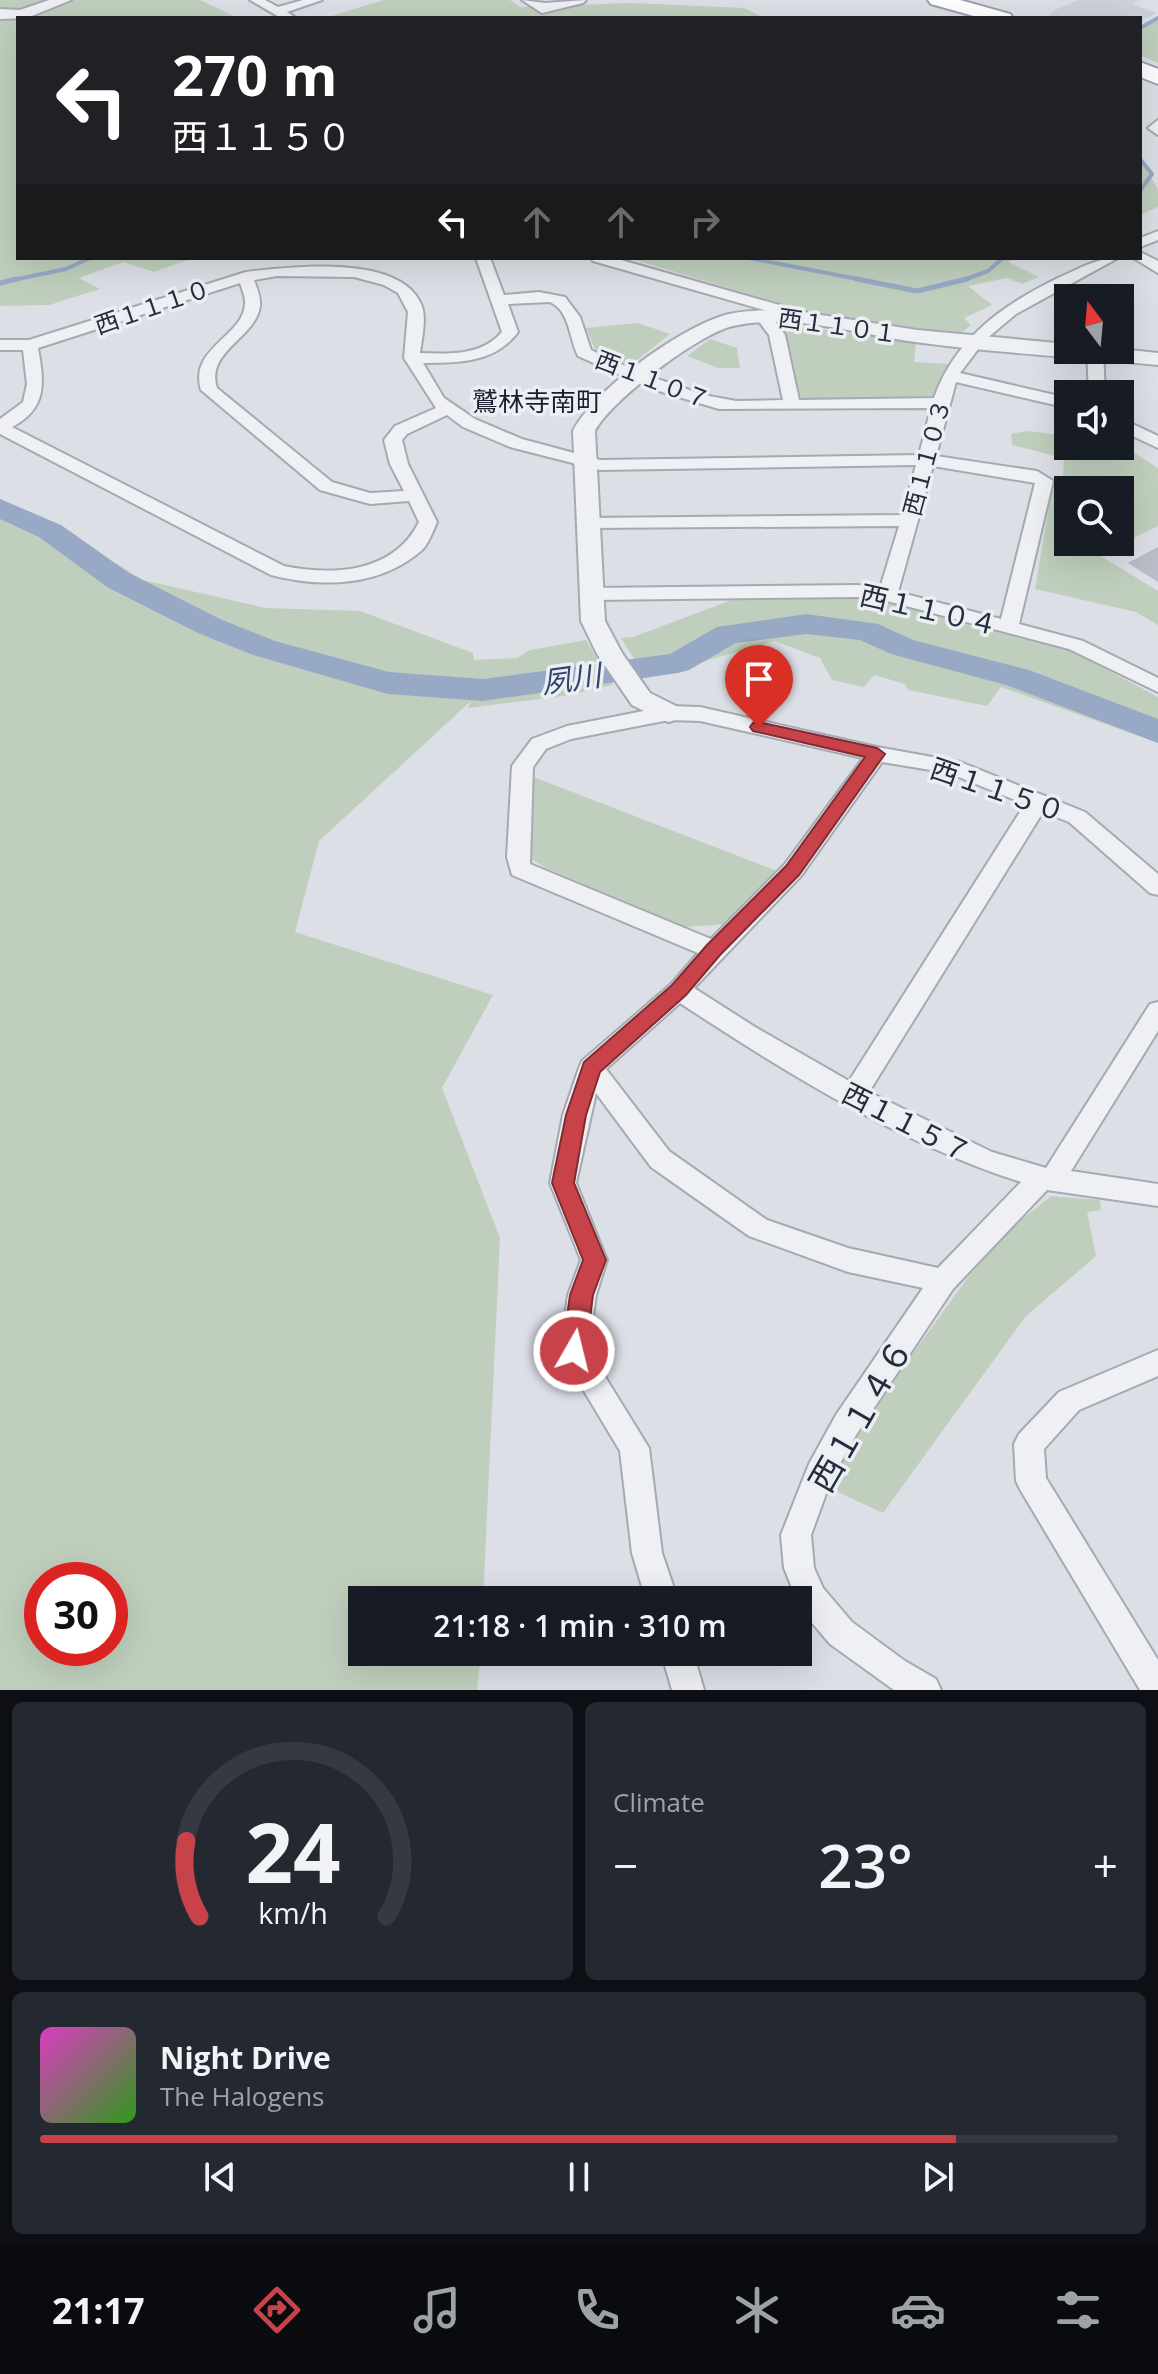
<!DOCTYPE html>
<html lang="en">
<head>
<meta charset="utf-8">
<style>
  body { margin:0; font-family:"Open Sans","Noto Sans JP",sans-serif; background:#242831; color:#f1f3f6; height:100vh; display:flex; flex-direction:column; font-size:30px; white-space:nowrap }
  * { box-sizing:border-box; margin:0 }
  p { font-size:26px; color:#9ea1a6 }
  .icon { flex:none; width:44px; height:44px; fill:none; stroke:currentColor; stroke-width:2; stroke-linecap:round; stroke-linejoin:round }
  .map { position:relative; height:1690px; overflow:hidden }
  .drawer { display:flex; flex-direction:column; gap:12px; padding:12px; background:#0d0f14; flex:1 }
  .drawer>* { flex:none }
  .top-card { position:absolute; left:16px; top:16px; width:1126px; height:244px; border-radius:0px; box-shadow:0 8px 32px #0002; background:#202124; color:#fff; overflow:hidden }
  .needle { width:52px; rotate:344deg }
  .controls { position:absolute; left:1054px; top:284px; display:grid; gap:16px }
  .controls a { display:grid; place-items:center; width:80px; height:80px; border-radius:0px; background:#171b24; box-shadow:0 8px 32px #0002; font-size:40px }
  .speed { position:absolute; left:24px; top:1562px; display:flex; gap:16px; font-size:40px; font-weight:700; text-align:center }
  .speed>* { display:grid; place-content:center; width:104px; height:104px; border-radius:50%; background:#171b24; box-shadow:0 8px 32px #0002; line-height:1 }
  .speed .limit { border:12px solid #d22; background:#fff; color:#111 }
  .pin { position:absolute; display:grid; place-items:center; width:68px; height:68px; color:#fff; margin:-82px -34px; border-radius:50% 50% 50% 0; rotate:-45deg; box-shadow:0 0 8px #0007 }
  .pin .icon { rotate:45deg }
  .me { position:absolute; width:88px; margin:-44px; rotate:8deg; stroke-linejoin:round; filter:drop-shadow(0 0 6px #0008) }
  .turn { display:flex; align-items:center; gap:28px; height:168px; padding:0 24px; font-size:36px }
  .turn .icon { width:104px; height:104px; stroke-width:2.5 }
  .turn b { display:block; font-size:56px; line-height:68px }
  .lanes { display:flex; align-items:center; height:76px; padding:0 24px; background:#0003; justify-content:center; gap:40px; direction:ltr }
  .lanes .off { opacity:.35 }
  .big { font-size:60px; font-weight:600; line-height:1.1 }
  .drawer .widget { flex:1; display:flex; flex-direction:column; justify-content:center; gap:12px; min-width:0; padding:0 28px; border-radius:12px; background:#242831 }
  .drawer .dial { align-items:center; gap:0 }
  .dial svg { height:208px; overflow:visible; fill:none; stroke:#363941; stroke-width:7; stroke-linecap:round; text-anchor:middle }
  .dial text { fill:#f1f3f6; stroke:none }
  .song { display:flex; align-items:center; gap:24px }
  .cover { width:96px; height:96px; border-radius:12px; background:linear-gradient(135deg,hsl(310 70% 55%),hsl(110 70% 35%)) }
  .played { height:8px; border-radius:4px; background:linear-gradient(90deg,#c84349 85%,#363941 85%) }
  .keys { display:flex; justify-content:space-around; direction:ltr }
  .heat { display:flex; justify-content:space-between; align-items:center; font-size:44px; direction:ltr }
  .drawer .tiles { flex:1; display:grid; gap:12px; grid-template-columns:1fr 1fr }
  .widget:last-child { grid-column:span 2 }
  .trip { position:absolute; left:348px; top:1586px; width:464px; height:80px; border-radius:0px; background:#171b24; box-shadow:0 8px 32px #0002; font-weight:600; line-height:80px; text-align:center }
  .tab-bar { display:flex; height:128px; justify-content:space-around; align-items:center; background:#090b0e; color:#9ea1a6 }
  .tab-bar .icon { width:56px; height:56px }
  .tab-bar .on { color:#c84349 }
  .tab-bar b { font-size:36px; color:#f1f3f6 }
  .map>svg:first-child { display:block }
  .built { fill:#ced1da }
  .green { fill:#c0cfbd; fill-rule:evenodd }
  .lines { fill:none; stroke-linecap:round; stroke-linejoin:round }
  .stream-far1 { stroke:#97a9c5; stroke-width:4 }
  .stream { stroke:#97a9c5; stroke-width:5 }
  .river { fill:#97a9c5; fill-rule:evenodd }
  .building { fill:#b9bdc8 }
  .minor-casing { stroke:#a5a9b3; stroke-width:4 }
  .tertiary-casing { stroke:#a5a9b3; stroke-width:4 }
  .primary-casing { stroke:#9ca2b1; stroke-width:4 }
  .minor { fill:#eef0f4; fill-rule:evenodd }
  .tertiary { fill:#eef0f4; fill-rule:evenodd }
  .primary { fill:#fff; fill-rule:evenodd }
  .route { fill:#c84349; stroke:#822c2f; stroke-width:2 }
  .labels { text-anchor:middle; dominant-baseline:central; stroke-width:7; stroke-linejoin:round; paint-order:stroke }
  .far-street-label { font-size:24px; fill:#262c3b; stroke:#ebeef3 }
  .far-neighbourhood-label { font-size:26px; fill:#191d2c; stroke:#ebeef3 }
  .street-label { font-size:28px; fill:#262c3b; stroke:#ebeef3 }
  .water-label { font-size:30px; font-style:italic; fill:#32466d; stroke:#ebeef3 }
  .near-street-label { font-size:34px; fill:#262c3b; stroke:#ebeef3 }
</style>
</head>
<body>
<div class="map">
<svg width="1158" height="1690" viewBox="0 0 1158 1690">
  <rect width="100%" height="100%" fill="#dcdfe6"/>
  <!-- built -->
  <path class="built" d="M 1079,0 L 1139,0 L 1132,4 L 1157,13 L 1140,21 L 1140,18 L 1046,18 L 1055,10 Z"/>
  <!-- green -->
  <path class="green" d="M 0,0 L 200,0 L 238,18 L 18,18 L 18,258 L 193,258 L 154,272 L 123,262 L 79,278 L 100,289 L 49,305 L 0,306 Z
    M 384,0 L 510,0 L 520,7 L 632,3 L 744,8 L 765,18 L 325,18 Z
    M 1158,20 L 1158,63 L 1140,55 L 1140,30 Z
    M 1140,159 L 1158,189 L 1158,207 L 1140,215 Z
    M 629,258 L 1017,258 L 1008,262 L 1039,277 L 1022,284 L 1007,278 L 968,286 L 992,305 L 964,318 L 971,325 L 959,335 L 805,311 Z
    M 638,323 L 670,334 L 631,365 L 596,351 L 586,328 Z
    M 774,323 L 916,342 L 914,362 L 949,364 L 934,396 L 806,399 L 798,397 L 784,336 Z
    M 710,339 L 737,348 L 740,368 L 718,368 L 687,356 Z
    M 1026,431 L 1063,435 L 1064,445 L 1133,452 L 1158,468 L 1158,526 L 1099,555 L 1158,591 L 1158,625 L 1136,612 L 1035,589 L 1054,476 L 1063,477 L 1064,458 L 1012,445 L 1011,434 ZM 1068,490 L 1120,490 L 1120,542 L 1068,542 Z
    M 0,499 L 46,521 L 143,580 L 266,608 L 360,611 L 473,653 L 474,660 L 517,658 L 530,650 L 586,640 L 613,685 L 564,696 L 468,708 L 471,701 L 319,841 L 295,932 L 493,995 L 442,1088 L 500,1238 L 483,1600 L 362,1600 L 362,1652 L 481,1652 L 477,1690 L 0,1690 ZM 42,1580 L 110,1580 L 110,1648 L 42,1648 Z
    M 853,594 L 1072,651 L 1158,697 L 1158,743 L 1001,687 L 987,706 L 908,690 L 905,684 L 874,675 L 864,687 L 832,680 L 820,658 L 775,641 L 646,678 L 621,638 L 633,637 L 737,598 Z
    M 531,776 L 777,871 L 730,924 L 684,927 L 548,869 L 531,859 L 529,851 Z
    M 1051,1196 L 1100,1200 L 1101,1210 L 1087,1212 L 1096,1256 L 1025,1317 L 883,1513 L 829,1488 L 841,1452 L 969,1276 L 1004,1234 Z"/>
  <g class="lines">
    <!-- stream-far1 -->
    <path class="stream-far1" d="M 1140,28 L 1158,18
      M 1140,159 L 1152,174 L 1140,191
      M 749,258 L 868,281
      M 8,281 L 66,269 L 90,258
      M 961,281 L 988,271 L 1003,258"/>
    <!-- stream -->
    <path class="stream" d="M 857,279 L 917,291 L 967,279
      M 0,283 L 17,279"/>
    <!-- river -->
    <path class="river" d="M 0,499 L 61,525 L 129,573 L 220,619 L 275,641 L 389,672 L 483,679 L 670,654 L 717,627 L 806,614 L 878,624 L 913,640 L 1029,670 L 1158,719 L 1158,743 L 1006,685 L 891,654 L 860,640 L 806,634 L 736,643 L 689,670 L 678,673 L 483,701 L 388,694 L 253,655 L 198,633 L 107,587 L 39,537 L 0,519 Z"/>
  </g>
  <!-- building -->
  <path class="building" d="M 1158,547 L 1158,582 L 1128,563 Z"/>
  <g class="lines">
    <defs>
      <path id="minor" d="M 250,0 L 265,0 L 278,7 L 303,0 L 322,0 L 287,12 L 296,18 L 281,18 Z
        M 1158,120 L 1158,135 L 1148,128 Z
        M 1158,231 L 1158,240 L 1140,247 L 1140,238 Z
        M 1140,252 L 1158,261 L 1158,273 L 1135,259 L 1140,258 Z
        M 476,258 L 490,258 L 504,295 L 539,292 L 565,297 L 580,317 L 591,350 L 643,374 L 704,395 L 736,401 L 783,400 L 769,335 L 754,315 L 756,312 L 768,312 L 785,335 L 799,400 L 934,398 C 955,338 1004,304 1060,277 C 1081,268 1096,258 1118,258 L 1016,314 L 985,340 L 960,373 L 1068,398 L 1068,408 L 956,382 L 936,456 L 1037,471 L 1053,481 L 1019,624 L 1083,641 L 1158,678 L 1158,692 L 1069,649 L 887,601 L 857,597 L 592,600 L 583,594 L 592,588 L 857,585 L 880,588 L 899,526 L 586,528 L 577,523 L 586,518 L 902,515 L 916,465 L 600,470 L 510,447 L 463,427 L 447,415 L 407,434 L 402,440 L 408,464 L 437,522 C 433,531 429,543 422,550 C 380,587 322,588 271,575 L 0,434 L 0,419 L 23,402 L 27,384 L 23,350 L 0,350 L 0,340 L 29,340 L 246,272 C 289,267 399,253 421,304 C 427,317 422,338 420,353 C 450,354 481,356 502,332 ZM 277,276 L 354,277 L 384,285 L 398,293 L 408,312 L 404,358 L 436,408 L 395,426 L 384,440 L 390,464 L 404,491 L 370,493 L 332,482 L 217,388 C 205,351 256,338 260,306 C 261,298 257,288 254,280 ZM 240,283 C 242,289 245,296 245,302 C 246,336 188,347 201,390 L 320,490 L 370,504 L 409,501 L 419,522 C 394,573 333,576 284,566 L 12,427 C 48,408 44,382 38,348 ZM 550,302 C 570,311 569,338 578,356 L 652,389 L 719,409 L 931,408 L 919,455 L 600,460 L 522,439 L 475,419 L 444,398 L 423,363 C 459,363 495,363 518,332 L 508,304 ZM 933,466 L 1035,483 L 1001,619 L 898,592 Z
        M 591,258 L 614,258 L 811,314 L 813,317 L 805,322 L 799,320 L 593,261 Z
        M 1087,350 L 1103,350 L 1105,394 L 1089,394 Z
        M 1120,418 L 1158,436 L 1158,448 L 1120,430 Z
        M 669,706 L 700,707 L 877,747 L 960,762 L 1085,812 L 1158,874 L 1158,895 L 1150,893 L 1069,822 L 1043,812 L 869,1092 L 992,1152 L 1046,1168 L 1150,1004 L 1158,1002 L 1158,1031 L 1071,1171 L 1158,1184 L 1158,1206 L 1047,1190 L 953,1289 L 856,1435 L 831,1480 L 811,1535 L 814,1568 L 823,1588 L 852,1622 L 905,1661 L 936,1679 L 941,1690 L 894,1690 L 830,1644 L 801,1610 L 784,1568 L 781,1535 L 809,1464 L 836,1415 L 923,1288 L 848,1272 L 749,1236 L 651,1167 L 596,1093 L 576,1183 L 607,1260 L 596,1295 L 588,1349 L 649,1448 L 662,1553 L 678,1600 L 646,1600 L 632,1553 L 620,1451 L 560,1351 L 568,1295 L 581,1260 L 550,1183 L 563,1115 L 579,1068 L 582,1061 L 671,984 L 698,953 L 512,875 L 507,857 L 512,766 L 532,739 L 567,726 ZM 669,720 L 700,721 L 863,758 L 785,864 L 711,939 L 530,864 L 533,767 L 546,749 L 571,739 ZM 882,762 L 949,773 L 1025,804 L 849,1081 L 755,1027 L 694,988 L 801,876 ZM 680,1003 C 786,1073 900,1143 1021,1182 L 938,1268 L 848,1248 L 767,1220 L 669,1151 L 606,1069 Z
        M 1158,1350 L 1158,1376 L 1079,1410 L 1044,1449 L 1046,1478 L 1158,1660 L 1158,1690 L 1140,1690 L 1021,1491 L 1016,1481 L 1014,1444 L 1019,1434 L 1059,1392 Z
        M 661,1652 L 693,1652 L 704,1690 L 672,1690 Z"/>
      <path id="tertiary" d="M 49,0 L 71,0 L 27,18 L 0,19 L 0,9 L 20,10 Z
        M 522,0 L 545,3 L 586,0 L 583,3 L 542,13 Z
        M 783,309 L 917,330 L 1068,344 L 1068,350 L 1120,349 L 1158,353 L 1158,365 C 1077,357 995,353 915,342 C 856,334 793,313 733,326 C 700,333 610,401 595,431 L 605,621 L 622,653 L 650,693 L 678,707 L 682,713 L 678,719 L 669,722 L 660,719 L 632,705 L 597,654 L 581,621 L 573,431 C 594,390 678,330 722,316 C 740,310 763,311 783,309 Z"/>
      <path id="primary" d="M 928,0 L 960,0 L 1010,14 L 1013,18 L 981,18 L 931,4 Z
        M 1140,62 L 1158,69 L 1158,84 L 1140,77 Z"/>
    </defs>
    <!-- minor casing -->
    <use href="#minor" class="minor-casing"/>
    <!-- tertiary casing -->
    <use href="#tertiary" class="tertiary-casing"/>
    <!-- primary casing -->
    <use href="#primary" class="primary-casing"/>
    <!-- minor -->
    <use href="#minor" class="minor"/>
    <!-- tertiary -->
    <use href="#tertiary" class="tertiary"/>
    <!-- primary -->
    <use href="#primary" class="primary"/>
  </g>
  <!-- route -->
  <path class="route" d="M 759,722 L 877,748 L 885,754 L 799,875 L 720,955 L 686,995 L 600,1072 L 586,1115 L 574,1183 L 606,1260 L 593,1295 L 586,1351 L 582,1359 L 574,1362 L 566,1359 L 562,1351 L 570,1295 L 583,1260 L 552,1183 L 566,1115 L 584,1062 L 672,985 L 707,945 L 786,866 L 865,757 L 753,731 L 750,727 L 753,723 Z"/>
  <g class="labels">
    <!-- far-street labels -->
    <g class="far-street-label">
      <text transform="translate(152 306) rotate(-19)">西１１１０</text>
      <text transform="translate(838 325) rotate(8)">西１１０１</text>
      <text transform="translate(653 379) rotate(21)">西１１０７</text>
      <text transform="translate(926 457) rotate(-75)">西１１０３</text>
    </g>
    <!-- far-neighbourhood labels -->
    <g class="far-neighbourhood-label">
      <text x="537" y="401">鷲林寺南町</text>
    </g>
    <!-- street labels -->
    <g class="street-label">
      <text transform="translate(929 609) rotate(13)">西１１０４</text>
      <text transform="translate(998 789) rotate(19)">西１１５０</text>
      <text transform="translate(907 1122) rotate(27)">西１１５７</text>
    </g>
    <!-- water labels -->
    <g class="water-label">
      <text transform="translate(571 678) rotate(-8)">夙川</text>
    </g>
    <!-- near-street labels -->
    <g class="near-street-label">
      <text transform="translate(860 1415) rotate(-60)">西１１４６</text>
    </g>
  </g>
</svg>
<div class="controls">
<a><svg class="needle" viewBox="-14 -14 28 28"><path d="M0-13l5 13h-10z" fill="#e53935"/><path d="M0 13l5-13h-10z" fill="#9ea1a6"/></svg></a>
<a><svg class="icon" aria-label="sound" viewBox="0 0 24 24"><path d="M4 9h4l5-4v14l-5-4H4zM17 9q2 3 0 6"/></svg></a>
<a><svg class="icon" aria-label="search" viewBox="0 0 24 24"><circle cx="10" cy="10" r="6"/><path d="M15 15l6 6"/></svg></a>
</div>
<div class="speed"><div class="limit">30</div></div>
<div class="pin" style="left:759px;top:727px;background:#d93025"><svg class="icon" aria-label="arrive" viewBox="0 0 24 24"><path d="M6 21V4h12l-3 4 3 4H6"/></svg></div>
<svg class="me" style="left:574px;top:1351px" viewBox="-20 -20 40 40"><circle r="17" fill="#c84349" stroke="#fff" stroke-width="3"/><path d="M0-11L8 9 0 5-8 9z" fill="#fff"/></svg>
<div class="trip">21:18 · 1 min · 310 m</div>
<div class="top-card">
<div class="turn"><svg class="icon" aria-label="left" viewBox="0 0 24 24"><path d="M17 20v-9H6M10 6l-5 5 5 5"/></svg><div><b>270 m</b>西１１５０</div></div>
<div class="lanes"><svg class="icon" aria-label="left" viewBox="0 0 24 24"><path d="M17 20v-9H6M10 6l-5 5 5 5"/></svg><svg class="icon off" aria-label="ahead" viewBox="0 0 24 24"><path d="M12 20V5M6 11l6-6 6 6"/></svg><svg class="icon off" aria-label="ahead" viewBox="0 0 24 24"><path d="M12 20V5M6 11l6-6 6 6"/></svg><svg class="icon off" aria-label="right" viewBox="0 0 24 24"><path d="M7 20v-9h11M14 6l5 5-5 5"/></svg></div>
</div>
</div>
<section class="drawer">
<div class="tiles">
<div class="widget dial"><svg viewBox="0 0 100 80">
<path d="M14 69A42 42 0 1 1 86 69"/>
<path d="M14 69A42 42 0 0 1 9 40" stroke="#c84349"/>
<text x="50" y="56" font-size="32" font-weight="700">24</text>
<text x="50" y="72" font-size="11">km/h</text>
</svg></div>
<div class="widget"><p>Climate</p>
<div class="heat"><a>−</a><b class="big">23°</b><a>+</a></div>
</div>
<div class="widget">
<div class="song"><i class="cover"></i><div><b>Night Drive</b><p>The Halogens</p></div></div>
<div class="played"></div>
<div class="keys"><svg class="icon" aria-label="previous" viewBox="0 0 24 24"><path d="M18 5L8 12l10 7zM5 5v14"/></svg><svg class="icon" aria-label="pause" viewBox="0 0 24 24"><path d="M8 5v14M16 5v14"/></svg><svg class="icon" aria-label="next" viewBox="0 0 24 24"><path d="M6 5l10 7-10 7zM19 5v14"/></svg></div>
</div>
</div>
</section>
<nav class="tab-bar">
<b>21:17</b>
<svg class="icon on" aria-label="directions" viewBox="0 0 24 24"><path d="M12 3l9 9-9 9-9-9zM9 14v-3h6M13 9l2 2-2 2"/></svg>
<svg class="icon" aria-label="music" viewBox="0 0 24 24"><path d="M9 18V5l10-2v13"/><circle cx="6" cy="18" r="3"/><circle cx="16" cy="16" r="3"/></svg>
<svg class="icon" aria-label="phone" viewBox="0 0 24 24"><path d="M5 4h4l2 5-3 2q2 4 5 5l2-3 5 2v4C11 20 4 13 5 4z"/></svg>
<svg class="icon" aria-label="climate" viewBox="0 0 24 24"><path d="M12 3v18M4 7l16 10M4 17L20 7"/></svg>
<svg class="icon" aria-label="car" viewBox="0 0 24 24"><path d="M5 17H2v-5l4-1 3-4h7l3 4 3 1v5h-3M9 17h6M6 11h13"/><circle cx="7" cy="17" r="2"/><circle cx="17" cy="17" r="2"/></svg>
<svg class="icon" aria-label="filters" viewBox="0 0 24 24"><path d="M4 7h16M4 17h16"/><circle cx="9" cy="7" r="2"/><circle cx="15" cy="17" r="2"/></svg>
</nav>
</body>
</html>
